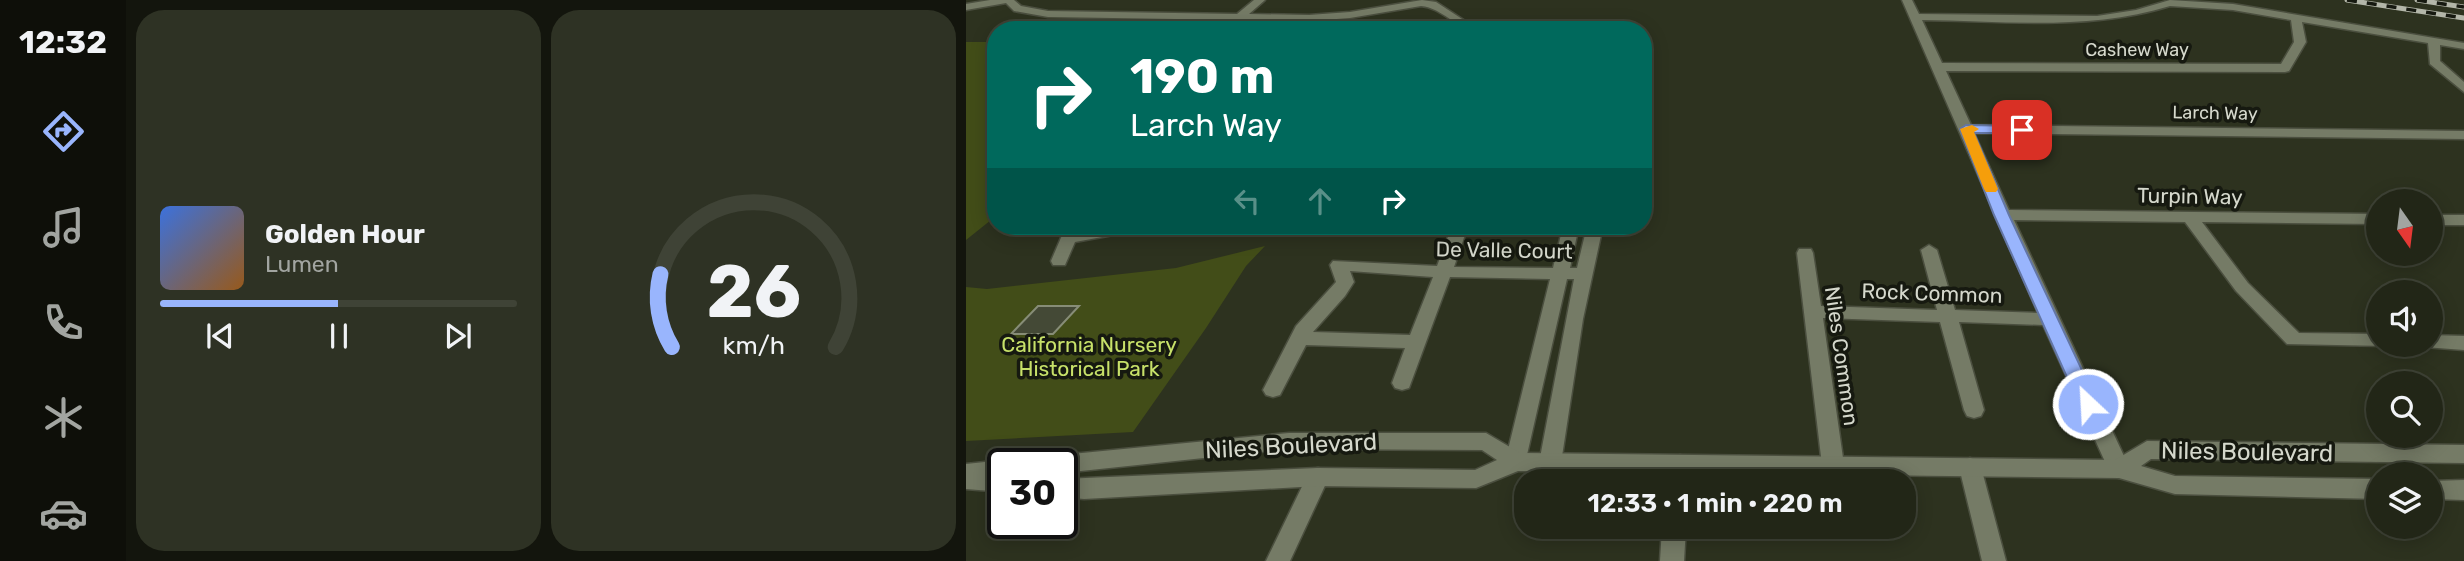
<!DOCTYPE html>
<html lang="en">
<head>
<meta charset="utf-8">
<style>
  body { margin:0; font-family:Rubik,sans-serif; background:#2e3224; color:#f1f3f6; height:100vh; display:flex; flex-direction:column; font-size:26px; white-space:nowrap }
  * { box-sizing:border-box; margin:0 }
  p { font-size:23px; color:#a2a5a1 }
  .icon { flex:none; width:38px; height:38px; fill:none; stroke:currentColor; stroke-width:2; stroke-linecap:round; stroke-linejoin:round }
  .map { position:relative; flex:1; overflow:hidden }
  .sheet { display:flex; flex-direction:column; gap:10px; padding:10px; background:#13150d; width:840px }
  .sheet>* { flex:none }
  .guide { position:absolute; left:21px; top:21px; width:665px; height:214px; border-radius:28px; box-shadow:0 4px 18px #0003,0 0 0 2px #3f4336; background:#00695c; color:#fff; overflow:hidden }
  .needle { width:46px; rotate:166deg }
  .tools { position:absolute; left:1400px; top:189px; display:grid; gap:14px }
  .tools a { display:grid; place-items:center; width:77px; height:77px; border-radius:50%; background:#222617; box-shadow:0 4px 18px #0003,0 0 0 2px #3f4336; font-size:35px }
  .speed { position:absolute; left:21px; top:448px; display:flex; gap:14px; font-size:35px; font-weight:700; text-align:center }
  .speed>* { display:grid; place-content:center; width:91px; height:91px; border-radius:50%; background:#222617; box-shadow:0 4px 18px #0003,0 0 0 2px #3f4336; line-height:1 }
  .speed .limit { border:4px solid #111; border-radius:10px; background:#fff; color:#111 }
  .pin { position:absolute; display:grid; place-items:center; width:60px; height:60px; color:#fff; margin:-30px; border-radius:14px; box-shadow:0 4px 10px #0006 }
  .me { position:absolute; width:77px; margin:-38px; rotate:335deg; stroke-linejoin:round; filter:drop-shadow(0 0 5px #0008) }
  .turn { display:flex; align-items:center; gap:24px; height:147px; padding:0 28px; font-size:32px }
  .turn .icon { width:91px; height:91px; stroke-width:2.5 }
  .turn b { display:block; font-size:49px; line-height:60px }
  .lanes { display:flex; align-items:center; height:66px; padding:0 28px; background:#0003; justify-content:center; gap:35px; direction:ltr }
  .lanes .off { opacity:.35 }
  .sheet .tile { flex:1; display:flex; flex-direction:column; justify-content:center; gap:10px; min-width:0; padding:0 24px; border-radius:28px; background:#2e3224 }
  .sheet .dial { align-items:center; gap:0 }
  .dial svg { height:182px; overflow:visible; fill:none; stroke:#3f4336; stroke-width:7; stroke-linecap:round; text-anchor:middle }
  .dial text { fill:#f1f3f6; stroke:none }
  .song { display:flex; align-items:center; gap:21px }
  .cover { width:84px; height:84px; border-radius:10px; background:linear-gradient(135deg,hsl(220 70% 55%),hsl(30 70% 35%)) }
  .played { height:7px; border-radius:4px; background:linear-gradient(90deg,#99b5fd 50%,#3f4336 50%) }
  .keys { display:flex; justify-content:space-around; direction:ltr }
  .sheet .tiles { flex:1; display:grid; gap:10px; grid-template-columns:repeat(2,1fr) }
  .trip { position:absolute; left:548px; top:469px; width:402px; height:70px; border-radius:28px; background:#222617; box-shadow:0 4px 18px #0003,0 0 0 2px #3f4336; font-weight:600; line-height:70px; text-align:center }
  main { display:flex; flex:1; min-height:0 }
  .dock { display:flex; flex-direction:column; width:126px; justify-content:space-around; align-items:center; background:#0e0f09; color:#a2a5a1 }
  .dock .icon { width:49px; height:49px }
  .dock .selected { color:#99b5fd }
  .dock b { font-size:32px; color:#f1f3f6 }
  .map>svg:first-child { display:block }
  .green { fill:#424d18 }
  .building { fill:#444936; stroke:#878d77; stroke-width:2 }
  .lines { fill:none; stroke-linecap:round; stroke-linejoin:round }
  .minor-casing { stroke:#4b4f3f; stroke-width:3 }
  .secondary-casing { stroke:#4b4f3f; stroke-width:3 }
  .minor { fill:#757b66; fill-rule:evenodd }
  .secondary { fill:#757b66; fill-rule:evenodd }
  .rail-casing { stroke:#b3b6a9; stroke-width:5 }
  .rail { stroke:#161910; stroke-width:3.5; stroke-dasharray:10; stroke-linecap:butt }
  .route { fill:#99b5fd; stroke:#6376a4; stroke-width:2 }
  .slow { fill:#f59e0b }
  .labels { text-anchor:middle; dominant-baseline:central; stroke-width:7; stroke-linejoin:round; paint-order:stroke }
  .far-street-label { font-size:18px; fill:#d5d8cc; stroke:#161910 }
  .street-label { font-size:21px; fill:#d5d8cc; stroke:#161910 }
  .park-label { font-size:21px; fill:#c7e169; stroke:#161910 }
  .near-street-label { font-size:24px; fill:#d5d8cc; stroke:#161910 }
</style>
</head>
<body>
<main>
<nav class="dock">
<b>12:32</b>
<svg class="icon selected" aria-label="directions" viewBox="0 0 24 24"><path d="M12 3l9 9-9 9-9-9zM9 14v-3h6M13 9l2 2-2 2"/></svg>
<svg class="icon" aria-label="music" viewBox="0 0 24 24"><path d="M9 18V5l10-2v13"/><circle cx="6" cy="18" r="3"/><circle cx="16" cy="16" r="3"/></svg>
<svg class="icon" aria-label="phone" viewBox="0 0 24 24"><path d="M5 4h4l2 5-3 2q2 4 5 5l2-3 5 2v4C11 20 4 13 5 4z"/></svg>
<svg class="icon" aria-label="climate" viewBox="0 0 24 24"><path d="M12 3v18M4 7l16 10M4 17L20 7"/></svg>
<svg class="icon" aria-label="car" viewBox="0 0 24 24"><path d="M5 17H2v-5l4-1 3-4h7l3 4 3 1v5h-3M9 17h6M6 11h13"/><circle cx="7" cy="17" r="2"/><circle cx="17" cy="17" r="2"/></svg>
</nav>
<section class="sheet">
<div class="tiles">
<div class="tile">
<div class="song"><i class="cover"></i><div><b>Golden Hour</b><p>Lumen</p></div></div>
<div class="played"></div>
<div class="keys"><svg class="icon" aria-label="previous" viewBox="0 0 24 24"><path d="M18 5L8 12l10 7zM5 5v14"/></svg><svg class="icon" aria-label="pause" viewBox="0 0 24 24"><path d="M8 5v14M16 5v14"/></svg><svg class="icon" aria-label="next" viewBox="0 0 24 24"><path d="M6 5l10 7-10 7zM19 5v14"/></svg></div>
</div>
<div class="tile dial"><svg viewBox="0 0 100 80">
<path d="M14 69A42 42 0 1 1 86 69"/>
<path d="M14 69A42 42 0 0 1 9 37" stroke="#99b5fd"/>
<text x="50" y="56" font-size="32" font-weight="700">26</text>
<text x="50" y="72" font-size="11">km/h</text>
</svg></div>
</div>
</section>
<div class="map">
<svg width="1498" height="561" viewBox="0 0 1498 561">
  <rect width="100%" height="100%" fill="#2d321f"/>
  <!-- green -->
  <path class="green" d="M 0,42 L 30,42 L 30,216 L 0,240 Z
    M 299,246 L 280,266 L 240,328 L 167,432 L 0,441 L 0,287 L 21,289 L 210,268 Z"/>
  <!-- building -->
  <path class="building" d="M 72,306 L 113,306 L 87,334 L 45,334 Z"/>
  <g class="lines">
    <defs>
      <path id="minor" d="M 24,0 L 48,0 L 55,6 L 82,11 L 271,14 L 288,0 L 299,0 L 283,14 L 343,15 L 384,12 L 456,0 L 470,2 L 513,30 C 490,30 477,8 455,6 L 384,18 L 343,21 L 82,17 L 48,11 L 40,3 L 0,10 L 0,4 Z
        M 936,0 L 946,0 L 953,14 L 1131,16 L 1170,10 L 1204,0 L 1267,4 L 1498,43 L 1498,49 L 1474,45 L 1474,61 L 1498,82 L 1498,92 L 1464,64 L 1462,43 L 1336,22 L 1340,42 L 1323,71 L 1319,72 L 980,71 L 1005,125 L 1498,131 L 1498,139 L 1008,133 L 1043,210 L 1412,214 L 1412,224 L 1236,222 L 1282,283 L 1333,333 L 1412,334 L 1412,345 L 1419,346 L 1321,344 L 1270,291 L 1219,222 L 1048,220 L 1164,469 L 1161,475 L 1153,478 L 1145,475 L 1077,325 L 993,322 L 1018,410 L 1015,416 L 1008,418 L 1001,416 L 998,410 L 974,322 L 857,318 L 878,465 L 875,471 L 867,474 L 859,471 L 856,465 L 831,253 L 833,249 L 845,249 L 847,253 L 855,306 L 971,310 L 955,250 L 963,245 L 971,250 L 989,310 L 1072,313 ZM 1204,6 L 1267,10 L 1325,20 L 1328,42 L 1315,64 L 976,63 L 956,20 C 1038,21 1124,31 1204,6 Z
        M 1465,215 L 1498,215 L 1498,225 L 1465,225 Z
        M 100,226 L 112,226 L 113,231 L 143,226 L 177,226 L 169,231 L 109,242 L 99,265 L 87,265 L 85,261 Z
        M 486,226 L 502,226 L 488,267 L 587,268 L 597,226 L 613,226 L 604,268 L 611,268 L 621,226 L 637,226 L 617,319 L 595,463 L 592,469 L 584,472 L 576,469 L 573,463 L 608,279 L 601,279 L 558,468 L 550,471 L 542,468 L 539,462 L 584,279 L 484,277 L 443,388 L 436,390 L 429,388 L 426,383 L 439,348 L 340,345 L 314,395 L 307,397 L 300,395 L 297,390 L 330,326 L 370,282 L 364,265 L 367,261 L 471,266 ZM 384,271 L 467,277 L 444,335 L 347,332 L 379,296 L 388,282 Z
        M 1465,335 L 1498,336 L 1498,350 L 1458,347 L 1457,345 L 1465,345 Z
        M 714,455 L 722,458 L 725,464 L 723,481 L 701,481 L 706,458 Z
        M 1004,458 L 1012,461 L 1015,467 L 1040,561 L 1016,561 L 993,467 L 996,461 Z
        M 352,468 L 360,470 L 363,477 L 324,561 L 300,561 L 344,470 Z
        M 696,527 L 720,527 L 718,561 L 694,561 Z"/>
      <path id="secondary" d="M 323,433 L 520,433 L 554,453 L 1149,460 L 1181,441 L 1498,445 L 1498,463 L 1185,459 L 1175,466 L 1209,476 L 1412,479 L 1412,499 L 1209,494 L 1153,478 L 552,471 L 510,488 L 352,486 L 118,499 L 96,497 L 96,479 L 352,468 L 509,470 L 531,460 L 516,450 L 323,449 L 96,473 L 96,464 L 84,464 L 87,458 L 95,455 Z
        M 37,460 L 46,464 L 37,464 L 37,492 L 0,489 L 0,464 Z
        M 1498,480 L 1498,500 L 1465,499 L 1465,481 Z"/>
    </defs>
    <!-- minor casing -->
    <use href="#minor" class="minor-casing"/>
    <!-- secondary casing -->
    <use href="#secondary" class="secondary-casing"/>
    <!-- minor -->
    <use href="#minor" class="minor"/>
    <!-- secondary -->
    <use href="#secondary" class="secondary"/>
    <defs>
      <path id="rail" d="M 1381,0 L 1498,18
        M 1451,0 L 1498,7"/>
    </defs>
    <!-- rail casing -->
    <use href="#rail" class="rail-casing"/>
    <!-- rail -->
    <use href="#rail" class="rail"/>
  </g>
  <!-- route -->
  <path class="route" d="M 1000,125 L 1056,126 L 1062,130 L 1056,133 L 1008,133 L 1043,215 L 1132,404 L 1129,409 L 1115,409 L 1113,404 L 1028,215 L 994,129 Z"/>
  <!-- slow -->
  <path class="slow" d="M 1006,125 L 1013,129 L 1008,132 L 1032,189 L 1030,192 L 1020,192 L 1018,189 L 994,129 Z"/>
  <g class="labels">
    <!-- far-street labels -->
    <g class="far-street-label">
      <text x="1171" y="50">Cashew Way</text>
      <text transform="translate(1249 113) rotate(1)">Larch Way</text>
    </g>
    <!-- street labels -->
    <g class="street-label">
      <text transform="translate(1224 196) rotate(1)">Turpin Way</text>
      <text transform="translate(538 250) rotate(1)">De Valle Court</text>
      <text transform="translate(966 293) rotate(2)">Rock Common</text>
      <text transform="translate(876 356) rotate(82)">Niles Common</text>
    </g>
    <!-- park labels -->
    <g class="park-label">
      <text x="123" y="344">California Nursery<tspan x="123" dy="24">Historical Park</tspan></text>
    </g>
    <!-- near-street labels -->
    <g class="near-street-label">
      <text transform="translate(325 446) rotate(-3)">Niles Boulevard</text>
      <text transform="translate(1281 452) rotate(1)">Niles Boulevard</text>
    </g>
  </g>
</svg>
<div class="tools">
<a><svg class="needle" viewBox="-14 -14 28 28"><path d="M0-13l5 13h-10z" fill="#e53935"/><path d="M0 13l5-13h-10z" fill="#a2a5a1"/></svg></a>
<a><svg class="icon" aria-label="sound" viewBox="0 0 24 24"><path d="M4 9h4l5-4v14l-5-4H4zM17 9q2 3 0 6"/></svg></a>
<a><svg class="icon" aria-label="search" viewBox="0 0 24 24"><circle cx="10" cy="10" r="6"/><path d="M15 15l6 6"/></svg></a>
<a><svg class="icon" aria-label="layers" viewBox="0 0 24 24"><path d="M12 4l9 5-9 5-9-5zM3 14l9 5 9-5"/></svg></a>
</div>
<div class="speed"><div class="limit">30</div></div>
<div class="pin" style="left:1056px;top:130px;background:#d93025"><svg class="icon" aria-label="arrive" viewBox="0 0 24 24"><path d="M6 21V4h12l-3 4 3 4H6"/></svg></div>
<svg class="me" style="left:1122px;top:404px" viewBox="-20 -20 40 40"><circle r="17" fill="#99b5fd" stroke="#fff" stroke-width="3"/><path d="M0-11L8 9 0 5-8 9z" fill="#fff"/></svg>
<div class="trip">12:33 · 1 min · 220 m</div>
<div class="guide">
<div class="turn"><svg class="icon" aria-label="right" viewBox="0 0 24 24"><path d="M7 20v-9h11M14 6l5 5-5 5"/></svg><div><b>190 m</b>Larch Way</div></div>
<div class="lanes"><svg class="icon off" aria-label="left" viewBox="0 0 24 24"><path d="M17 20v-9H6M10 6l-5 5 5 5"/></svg><svg class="icon off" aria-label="ahead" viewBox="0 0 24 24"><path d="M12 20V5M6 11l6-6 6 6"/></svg><svg class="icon" aria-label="right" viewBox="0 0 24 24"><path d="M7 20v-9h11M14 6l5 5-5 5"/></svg></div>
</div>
</div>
</main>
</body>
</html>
